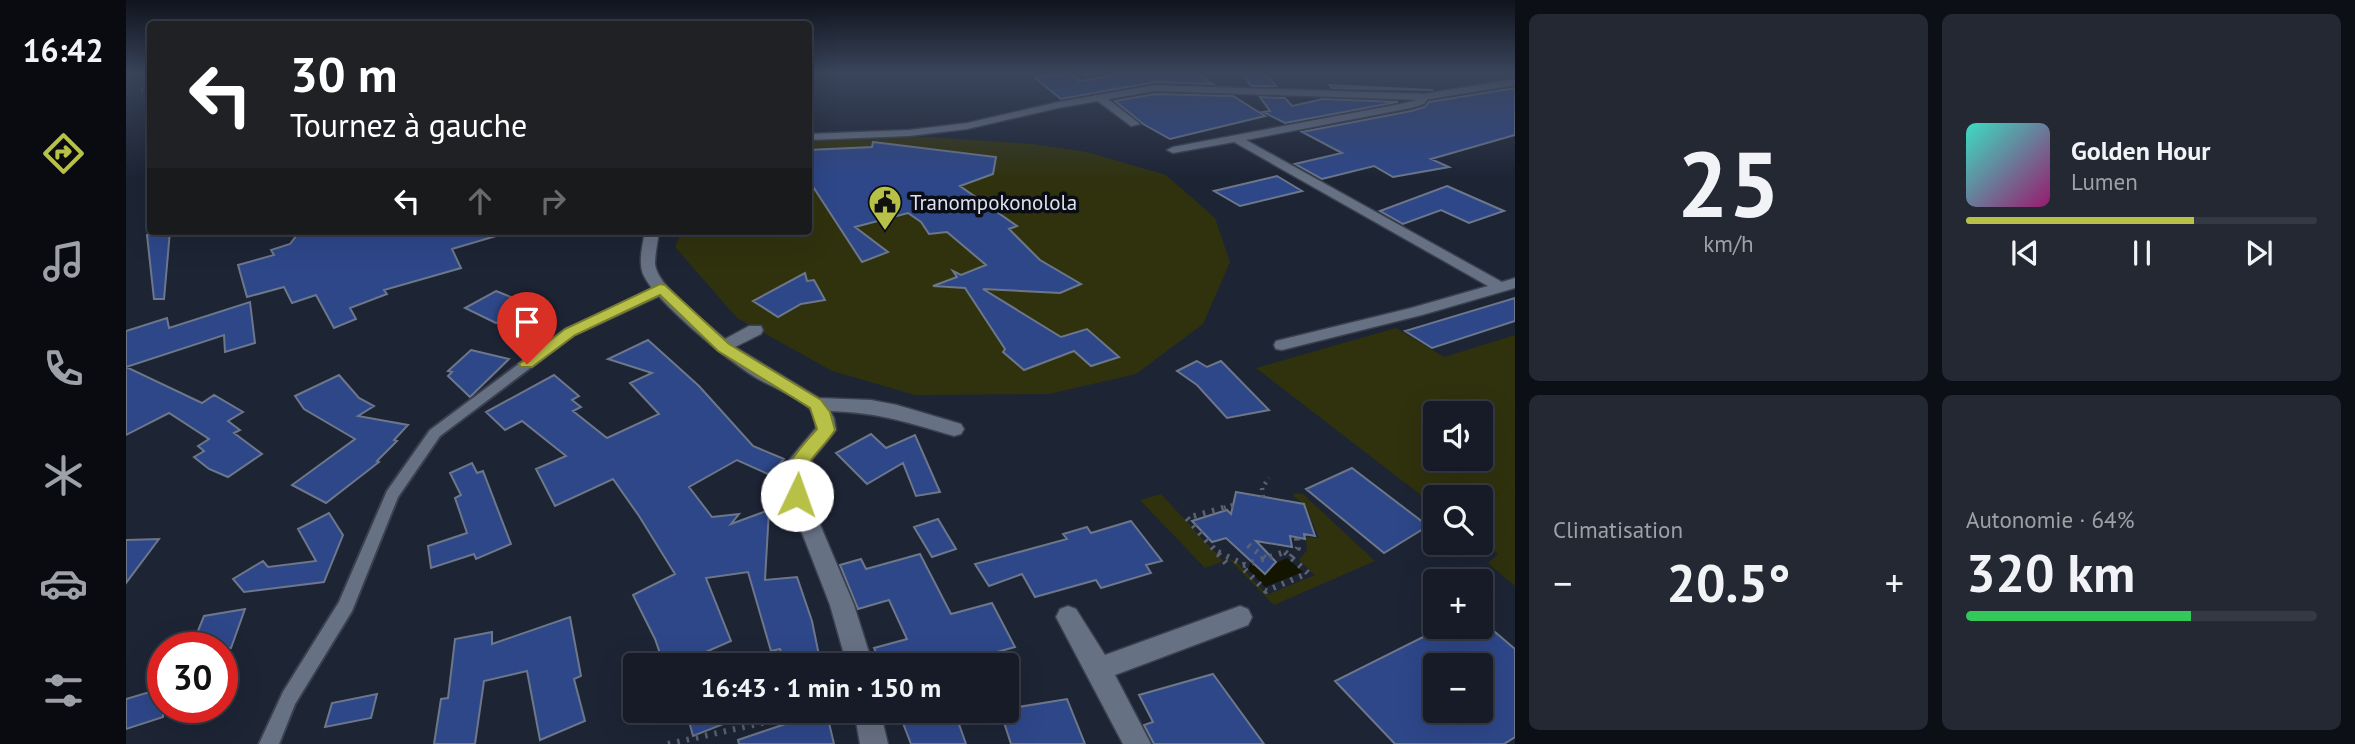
<!DOCTYPE html>
<html lang="fr">
<head>
<meta charset="utf-8">
<style>
  body { margin:0; font-family:"PT Sans",sans-serif; background:#232833; color:#f1f3f6; height:100vh; display:flex; flex-direction:column; font-size:26px; white-space:nowrap }
  * { box-sizing:border-box; margin:0 }
  p { font-size:23px; color:#9ea1a7 }
  .icon { flex:none; width:38px; height:38px; fill:none; stroke:currentColor; stroke-width:2; stroke-linecap:round; stroke-linejoin:round }
  .map { position:relative; flex:1; overflow:hidden }
  .sheet { display:flex; flex-direction:column; gap:14px; padding:14px; background:#0c0f15; width:840px }
  .sheet>* { flex:none }
  .top-card { position:absolute; left:21px; top:21px; width:665px; height:214px; border-radius:7px; box-shadow:0 7px 28px #0002,0 0 0 2px #353944; background:#202124; color:#fff; overflow:hidden }
  .buttons { position:absolute; left:1297px; top:401px; display:grid; gap:14px }
  .buttons a { display:grid; place-items:center; width:70px; height:70px; border-radius:7px; background:#161b27; box-shadow:0 7px 28px #0002,0 0 0 2px #353944; font-size:35px }
  .speed { position:absolute; left:21px; top:632px; display:flex; gap:14px; font-size:35px; font-weight:700; text-align:center }
  .speed>* { display:grid; place-content:center; width:91px; height:91px; border-radius:50%; background:#161b27; box-shadow:0 7px 28px #0002,0 0 0 2px #353944; line-height:1 }
  .speed .limit { border:10px solid #d22; background:#fff; color:#111 }
  .pin { position:absolute; display:grid; place-items:center; width:60px; height:60px; color:#fff; margin:-72px -30px; border-radius:50% 50% 50% 0; rotate:-45deg; box-shadow:0 0 7px #0007 }
  .pin .icon { rotate:45deg }
  .me { position:absolute; width:77px; margin:-38px; rotate:3deg; stroke-linejoin:round; filter:drop-shadow(0 0 5px #0008) }
  .turn { display:flex; align-items:center; gap:24px; height:147px; padding:0 28px; font-size:32px }
  .turn .icon { width:91px; height:91px; stroke-width:2.5 }
  .turn b { display:block; font-size:49px; line-height:60px }
  .lanes { display:flex; align-items:center; height:66px; padding:0 28px; background:#0003; justify-content:center; gap:35px; direction:ltr }
  .lanes .off { opacity:.35 }
  .big { font-size:52px; font-weight:800; line-height:1.1 }
  .sheet .tile { flex:1; display:flex; flex-direction:column; justify-content:center; gap:10px; min-width:0; padding:0 24px; border-radius:10px; background:#232833 }
  .sheet .dial { align-items:center; gap:0 }
  .dial b { font-size:91px; line-height:1 }
  .song { display:flex; align-items:center; gap:21px }
  .cover { width:84px; height:84px; border-radius:10px; background:linear-gradient(135deg,hsl(170 70% 55%),hsl(320 70% 35%)) }
  .played { height:7px; border-radius:4px; background:linear-gradient(90deg,#b8c147 65%,#353944 65%) }
  .keys { display:flex; justify-content:space-around; direction:ltr }
  .heat { display:flex; justify-content:space-between; align-items:center; font-size:38px; direction:ltr }
  .charge { height:10px; border-radius:5px; background:linear-gradient(90deg,#34c759 64%,#353944 0) }
  .sheet .tiles { flex:1; display:grid; gap:14px; grid-template-columns:repeat(2,1fr) }
  .trip { position:absolute; left:497px; top:653px; width:396px; height:70px; border-radius:7px; background:#161b27; box-shadow:0 7px 28px #0002,0 0 0 2px #353944; font-weight:800; line-height:70px; text-align:center }
  main { display:flex; flex:1; min-height:0 }
  .tabs { display:flex; flex-direction:column; width:126px; justify-content:space-around; align-items:center; background:#090b10; color:#9ea1a7 }
  .tabs .icon { width:49px; height:49px }
  .tabs .current { color:#b8c147 }
  .tabs b { font-size:32px; color:#f1f3f6 }
  .map>svg:first-child { display:block }
  .green { fill:#30320e; fill-rule:evenodd }
  .water { fill:#131500 }
  .building { fill:#2e4789; stroke:#6d778a; stroke-width:2; fill-rule:evenodd }
  .lines { fill:none; stroke-linecap:round; stroke-linejoin:round }
  .service-casing { stroke:#3a404e; stroke-width:4 }
  .minor-casing { stroke:#3a404e; stroke-width:3 }
  .tertiary-casing { stroke:#3a404e; stroke-width:3 }
  .path-far2 { stroke:#5b6170; stroke-width:2.5; stroke-dasharray:1 3.5; stroke-linecap:butt }
  .path-far1 { stroke:#5b6170; stroke-width:4.5; stroke-dasharray:2 5; stroke-linecap:butt }
  .path { stroke:#5b6170; stroke-width:6; stroke-dasharray:2.5 7; stroke-linecap:butt }
  .service { fill:#677184; fill-rule:evenodd }
  .minor { fill:#677184; fill-rule:evenodd }
  .tertiary { fill:#677184; fill-rule:evenodd }
  .route { fill:#b8c147; stroke:#787d2e; stroke-width:2 }
  .labels { text-anchor:middle; dominant-baseline:central; stroke-width:7; stroke-linejoin:round; paint-order:stroke }
  .far-poi-label { font-size:21px; fill:#dde2ee; stroke:#0a0d15; text-anchor:start }
</style>
</head>
<body>
<main>
<nav class="tabs">
<b>16:42</b>
<svg class="icon current" aria-label="directions" viewBox="0 0 24 24"><path d="M12 3l9 9-9 9-9-9zM9 14v-3h6M13 9l2 2-2 2"/></svg>
<svg class="icon" aria-label="music" viewBox="0 0 24 24"><path d="M9 18V5l10-2v13"/><circle cx="6" cy="18" r="3"/><circle cx="16" cy="16" r="3"/></svg>
<svg class="icon" aria-label="phone" viewBox="0 0 24 24"><path d="M5 4h4l2 5-3 2q2 4 5 5l2-3 5 2v4C11 20 4 13 5 4z"/></svg>
<svg class="icon" aria-label="climate" viewBox="0 0 24 24"><path d="M12 3v18M4 7l16 10M4 17L20 7"/></svg>
<svg class="icon" aria-label="car" viewBox="0 0 24 24"><path d="M5 17H2v-5l4-1 3-4h7l3 4 3 1v5h-3M9 17h6M6 11h13"/><circle cx="7" cy="17" r="2"/><circle cx="17" cy="17" r="2"/></svg>
<svg class="icon" aria-label="filters" viewBox="0 0 24 24"><path d="M4 7h16M4 17h16"/><circle cx="9" cy="7" r="2"/><circle cx="15" cy="17" r="2"/></svg>
</nav>
<div class="map">
<svg width="1389" height="744" viewBox="0 0 1389 744">
  <rect width="100%" height="100%" fill="#1d2434"/>
  <!-- green -->
  <path class="green" d="M 772,135 L 907,144 L 961,152 L 1040,175 L 1089,218 L 1104,262 L 1077,324 L 1010,374 L 923,394 L 789,395 L 706,371 L 611,318 L 549,247 L 556,231 L 682,231 L 683,140 Z
    M 1270,328 L 1318,357 L 1389,335 L 1389,586 L 1362,563 L 1372,554 L 1355,540 L 1354,497 L 1309,497 L 1309,506 L 1130,368 ZM 1309,413 L 1354,413 L 1354,458 L 1309,458 Z
    M 1168,493 L 1177,494 L 1249,561 L 1148,605 L 1102,558 L 1111,562 L 1141,595 L 1189,575 L 1173,560 L 1181,550 L 1180,537 L 1193,538 L 1179,504 L 1168,497 Z
    M 1035,494 L 1097,561 L 1079,568 L 1014,500 Z"/>
  <!-- water -->
  <path class="water" d="M 1161,558 L 1177,572 L 1139,587 L 1122,569 L 1125,562 L 1132,561 L 1143,566 Z"/>
  <!-- building -->
  <path class="building" d="M 946,74 L 954,81 L 997,74 L 1071,74 L 1087,84 L 1029,82 L 935,99 L 908,77 Z
    M 1117,74 L 1140,74 L 1150,86 L 1125,86 Z
    M 1203,85 L 1307,90 L 1206,88 Z
    M 1389,88 L 1389,135 L 1305,159 L 1323,167 L 1267,177 L 1248,166 L 1196,179 L 1169,164 L 1216,153 L 1176,132 L 1285,111 L 1299,107 L 1303,102 Z
    M 1029,94 L 1107,96 L 1139,116 L 1044,139 L 1017,124 L 989,101 Z
    M 1134,97 L 1159,98 L 1166,106 L 1197,99 L 1272,102 L 1159,123 L 1137,112 L 1144,111 Z
    M 747,142 L 870,157 L 867,174 L 834,186 L 891,226 L 883,229 L 914,260 L 955,284 L 934,293 L 857,289 L 935,337 L 961,329 L 993,357 L 965,366 L 948,351 L 898,370 L 877,352 L 879,349 L 839,288 L 807,286 L 831,277 L 827,271 L 835,275 L 860,265 L 821,232 L 803,234 L 795,222 L 782,213 L 729,227 L 762,252 L 736,262 L 682,179 L 682,150 L 746,147 Z
    M 1151,176 L 1176,191 L 1114,206 L 1088,191 Z
    M 1321,186 L 1378,211 L 1343,223 L 1315,210 L 1277,224 L 1254,211 Z
    M 36,231 L 44,231 L 38,299 L 28,299 L 21,235 Z
    M 174,231 L 369,231 L 370,236 L 326,249 L 335,268 L 258,290 L 261,294 L 224,308 L 230,319 L 208,328 L 190,295 L 166,303 L 158,287 L 121,297 L 112,265 L 148,255 L 145,250 L 164,244 Z
    M 679,273 L 681,281 L 688,280 L 699,300 L 675,304 L 652,317 L 627,301 Z
    M 370,291 L 402,304 L 370,323 L 339,308 Z
    M 1389,298 L 1389,321 L 1306,348 L 1279,331 Z
    M 124,302 L 129,343 L 99,352 L 98,335 L 0,367 L 76,403 L 88,395 L 117,412 L 102,421 L 114,430 L 108,433 L 136,454 L 102,477 L 83,469 L 68,457 L 78,451 L 72,446 L 83,439 L 43,413 L 0,435 L 0,331 L 41,318 L 43,328 Z
    M 522,340 L 573,386 L 627,446 L 658,459 L 644,475 L 611,460 L 563,487 L 586,517 L 613,514 L 605,524 L 643,510 L 639,580 L 671,577 L 686,621 L 695,665 L 658,665 L 654,649 L 645,651 L 622,572 L 580,578 L 605,641 L 550,665 L 538,665 L 529,639 L 507,595 L 549,574 L 513,516 L 487,479 L 429,506 L 410,469 L 440,456 L 396,421 L 379,430 L 360,412 L 428,375 L 453,396 L 446,400 L 455,407 L 447,411 L 481,438 L 533,414 L 504,383 L 526,373 L 482,359 Z
    M 345,350 L 383,359 L 344,397 L 322,376 L 326,372 L 322,371 Z
    M 1071,361 L 1081,367 L 1095,361 L 1143,410 L 1101,418 L 1071,385 L 1051,371 Z
    M 213,375 L 233,398 L 248,406 L 232,416 L 282,425 L 268,440 L 271,441 L 251,461 L 253,462 L 200,503 L 166,485 L 229,439 L 178,409 L 169,396 Z
    M 745,434 L 760,448 L 789,435 L 814,492 L 790,496 L 777,463 L 741,484 L 710,453 Z
    M 346,463 L 351,473 L 357,471 L 385,544 L 350,559 L 348,554 L 305,568 L 302,546 L 341,533 L 329,498 L 335,495 L 324,473 Z
    M 1226,468 L 1302,526 L 1258,553 L 1180,489 Z
    M 1110,492 L 1178,504 L 1189,536 L 1178,534 L 1179,539 L 1164,536 L 1166,547 L 1130,541 L 1150,562 L 1139,574 L 1100,538 L 1086,542 L 1066,521 L 1101,510 L 1105,514 Z
    M 203,513 L 217,535 L 198,582 L 118,592 L 107,579 L 137,561 L 142,567 L 190,561 L 172,529 Z
    M 812,519 L 830,549 L 806,557 L 788,527 Z
    M 1005,521 L 1036,561 L 1020,565 L 1025,573 L 975,588 L 970,580 L 909,597 L 896,574 L 863,586 L 849,564 L 941,539 L 937,534 L 961,527 L 965,533 Z
    M 33,539 L 0,583 L 0,540 Z
    M 794,554 L 825,614 L 866,603 L 889,647 L 824,665 L 755,665 L 748,648 L 781,639 L 763,600 L 732,609 L 714,565 L 735,559 L 740,569 Z
    M 119,609 L 105,648 L 65,648 L 78,616 Z
    M 444,617 L 455,676 L 448,679 L 459,721 L 414,740 L 401,671 L 358,681 L 349,744 L 308,744 L 315,699 L 322,698 L 329,639 L 366,632 L 366,644 Z
    M 1319,626 L 1362,626 L 1389,649 L 1389,737 L 1378,744 L 1269,744 L 1209,681 ZM 1309,665 L 1354,665 L 1354,710 L 1309,710 Z
    M 1087,674 L 1138,744 L 1028,744 L 1018,725 L 1027,722 L 1013,695 Z
    M 37,688 L 37,717 L 0,729 L 0,699 Z
    M 251,694 L 245,718 L 199,727 L 206,703 Z
    M 941,699 L 959,744 L 885,744 L 874,710 Z
    M 560,710 L 627,710 L 628,712 L 567,736 Z
    M 662,710 L 700,710 L 708,744 L 613,744 L 612,740 L 665,722 Z
    M 772,710 L 828,710 L 840,744 L 785,744 Z"/>
  <g class="lines">
    <defs>
      <path id="service" d="M 534,285 L 539,288 L 530,297 L 448,335 L 314,436 L 272,497 L 226,611 L 169,704 L 153,744 L 133,744 L 157,692 L 213,602 L 261,491 L 304,430 L 440,329 L 522,293 Z"/>
      <path id="minor" d="M 969,95 L 977,95 L 1014,124 L 1005,126 L 969,99 Z
        M 1294,95 L 1303,97 L 1298,104 L 1285,108 L 1120,140 L 1376,282 L 1389,278 L 1389,288 L 1296,315 L 1156,350 L 1150,349 L 1148,345 L 1150,341 L 1285,308 L 1362,286 L 1108,142 L 1047,153 L 1041,150 L 1047,147 L 1279,103 L 1290,100 Z
        M 519,231 L 533,231 C 532,241 529,253 529,264 C 531,287 581,323 599,339 L 623,326 L 635,326 L 637,330 L 635,334 L 609,347 L 693,398 L 745,400 L 771,405 L 835,424 L 838,429 L 835,434 L 828,436 C 781,422 754,413 704,411 L 708,418 L 710,430 L 680,467 L 677,484 L 728,605 L 747,665 L 721,665 L 704,605 L 657,484 L 663,460 L 690,428 C 690,421 689,414 684,409 C 671,396 648,388 632,379 C 604,362 530,303 517,274 C 512,261 517,244 519,231 Z
        M 942,606 L 950,609 L 979,655 L 1114,606 L 1122,609 L 1126,617 L 1122,625 L 989,675 L 1025,744 L 997,744 L 930,617 L 934,609 Z
        M 728,710 L 754,710 L 762,744 L 734,744 Z"/>
      <path id="tertiary" d="M 1389,79 L 1389,85 L 1298,100 L 1029,91 L 932,108 L 841,129 L 783,136 L 682,140 L 682,134 L 783,130 L 841,123 L 932,102 L 1029,85 L 1298,94 Z"/>
    </defs>
    <!-- service casing -->
    <use href="#service" class="service-casing"/>
    <!-- minor casing -->
    <use href="#minor" class="minor-casing"/>
    <!-- tertiary casing -->
    <use href="#tertiary" class="tertiary-casing"/>
    <!-- path-far2 -->
    <path class="path-far2" d="M 24,84 L 14,91 L 24,93"/>
    <!-- path-far1 -->
    <path class="path-far1" d="M 1137,497 L 1136,488 L 1143,478
      M 1098,508 L 1107,505"/>
    <!-- path -->
    <path class="path" d="M 1122,545 L 1140,559
      M 1092,552 L 1119,565
      M 1159,552 L 1182,573 L 1140,591 L 1115,566 Z
      M 1165,557 L 1172,548 L 1171,537
      M 1100,563 L 1061,518 L 1104,506
      M 542,744 L 681,713 L 717,711"/>
    <!-- service -->
    <use href="#service" class="service"/>
    <!-- minor -->
    <use href="#minor" class="minor"/>
    <!-- tertiary -->
    <use href="#tertiary" class="tertiary"/>
  </g>
  <!-- sky -->
  <linearGradient id="sky" x2="0" y2="1"><stop stop-color="#10141d"/><stop offset="0.41" stop-color="#3a455c"/><stop offset="1" stop-color="#3a455c" stop-opacity="0"/></linearGradient>
  <rect width="1389" height="179" fill="url(#sky)"/>
  <!-- route -->
  <path class="route" d="M 534,284 L 539,285 L 603,344 L 695,400 L 704,412 L 709,430 C 694,454 670,464 680,495 L 678,501 L 671,503 L 664,501 C 648,471 673,450 691,429 L 684,408 L 592,351 L 534,295 L 449,335 L 406,367 L 395,367 L 393,364 L 439,329 Z"/>
  <!-- icons -->
  <defs>
    <symbol id="civic-pin" viewBox="-11 -11 22 30"><path d="M0 17L-7.5 6A9.5 9.5 0 1 1 7.5 6Z" fill="#b8c147" stroke="#0a0d15"/><path d="M-.6-6.5H3V-4.5H.6V-3L4-1V1h2V6H-6V1h2V-1L-.6-3ZM-1.2 2.5V6h2.4V2.5Z" fill="#111"/></symbol>
  </defs>
  <g fill-rule="evenodd">
    <use href="#civic-pin" x="740" y="183" width="38" height="52"/>
  </g>
  <g class="labels">
    <!-- far-poi labels -->
    <g class="far-poi-label">
      <text x="784" y="202">Tranompokonolola</text>
    </g>
  </g>
</svg>
<div class="buttons">
<a><svg class="icon" aria-label="sound" viewBox="0 0 24 24"><path d="M4 9h4l5-4v14l-5-4H4zM17 9q2 3 0 6"/></svg></a>
<a><svg class="icon" aria-label="search" viewBox="0 0 24 24"><circle cx="10" cy="10" r="6"/><path d="M15 15l6 6"/></svg></a>
<a>+</a>
<a>−</a>
</div>
<div class="speed"><div class="limit">30</div></div>
<div class="pin" style="left:401px;top:364px;background:#d93025"><svg class="icon" aria-label="arrive" viewBox="0 0 24 24"><path d="M6 21V4h12l-3 4 3 4H6"/></svg></div>
<svg class="me" style="left:671px;top:495px" viewBox="-20 -20 40 40"><circle r="19" fill="#fff"/><path d="M0-13L10 11 0 6-10 11z" fill="#b8c147"/></svg>
<div class="trip">16:43 · 1 min · 150 m</div>
<div class="top-card">
<div class="turn"><svg class="icon" aria-label="left" viewBox="0 0 24 24"><path d="M17 20v-9H6M10 6l-5 5 5 5"/></svg><div><b>30 m</b>Tournez à gauche</div></div>
<div class="lanes"><svg class="icon" aria-label="left" viewBox="0 0 24 24"><path d="M17 20v-9H6M10 6l-5 5 5 5"/></svg><svg class="icon off" aria-label="ahead" viewBox="0 0 24 24"><path d="M12 20V5M6 11l6-6 6 6"/></svg><svg class="icon off" aria-label="right" viewBox="0 0 24 24"><path d="M7 20v-9h11M14 6l5 5-5 5"/></svg></div>
</div>
</div>
<section class="sheet">
<div class="tiles">
<div class="tile dial"><b>25</b><p>km/h</p></div>
<div class="tile">
<div class="song"><i class="cover"></i><div><b>Golden Hour</b><p>Lumen</p></div></div>
<div class="played"></div>
<div class="keys"><svg class="icon" aria-label="previous" viewBox="0 0 24 24"><path d="M18 5L8 12l10 7zM5 5v14"/></svg><svg class="icon" aria-label="pause" viewBox="0 0 24 24"><path d="M8 5v14M16 5v14"/></svg><svg class="icon" aria-label="next" viewBox="0 0 24 24"><path d="M6 5l10 7-10 7zM19 5v14"/></svg></div>
</div>
<div class="tile"><p>Climatisation</p>
<div class="heat"><a>−</a><b class="big">20.5°</b><a>+</a></div>
</div>
<div class="tile"><p>Autonomie · 64%</p><b class="big">320 km</b><div class="charge"></div></div>
</div>
</section>
</main>
</body>
</html>
